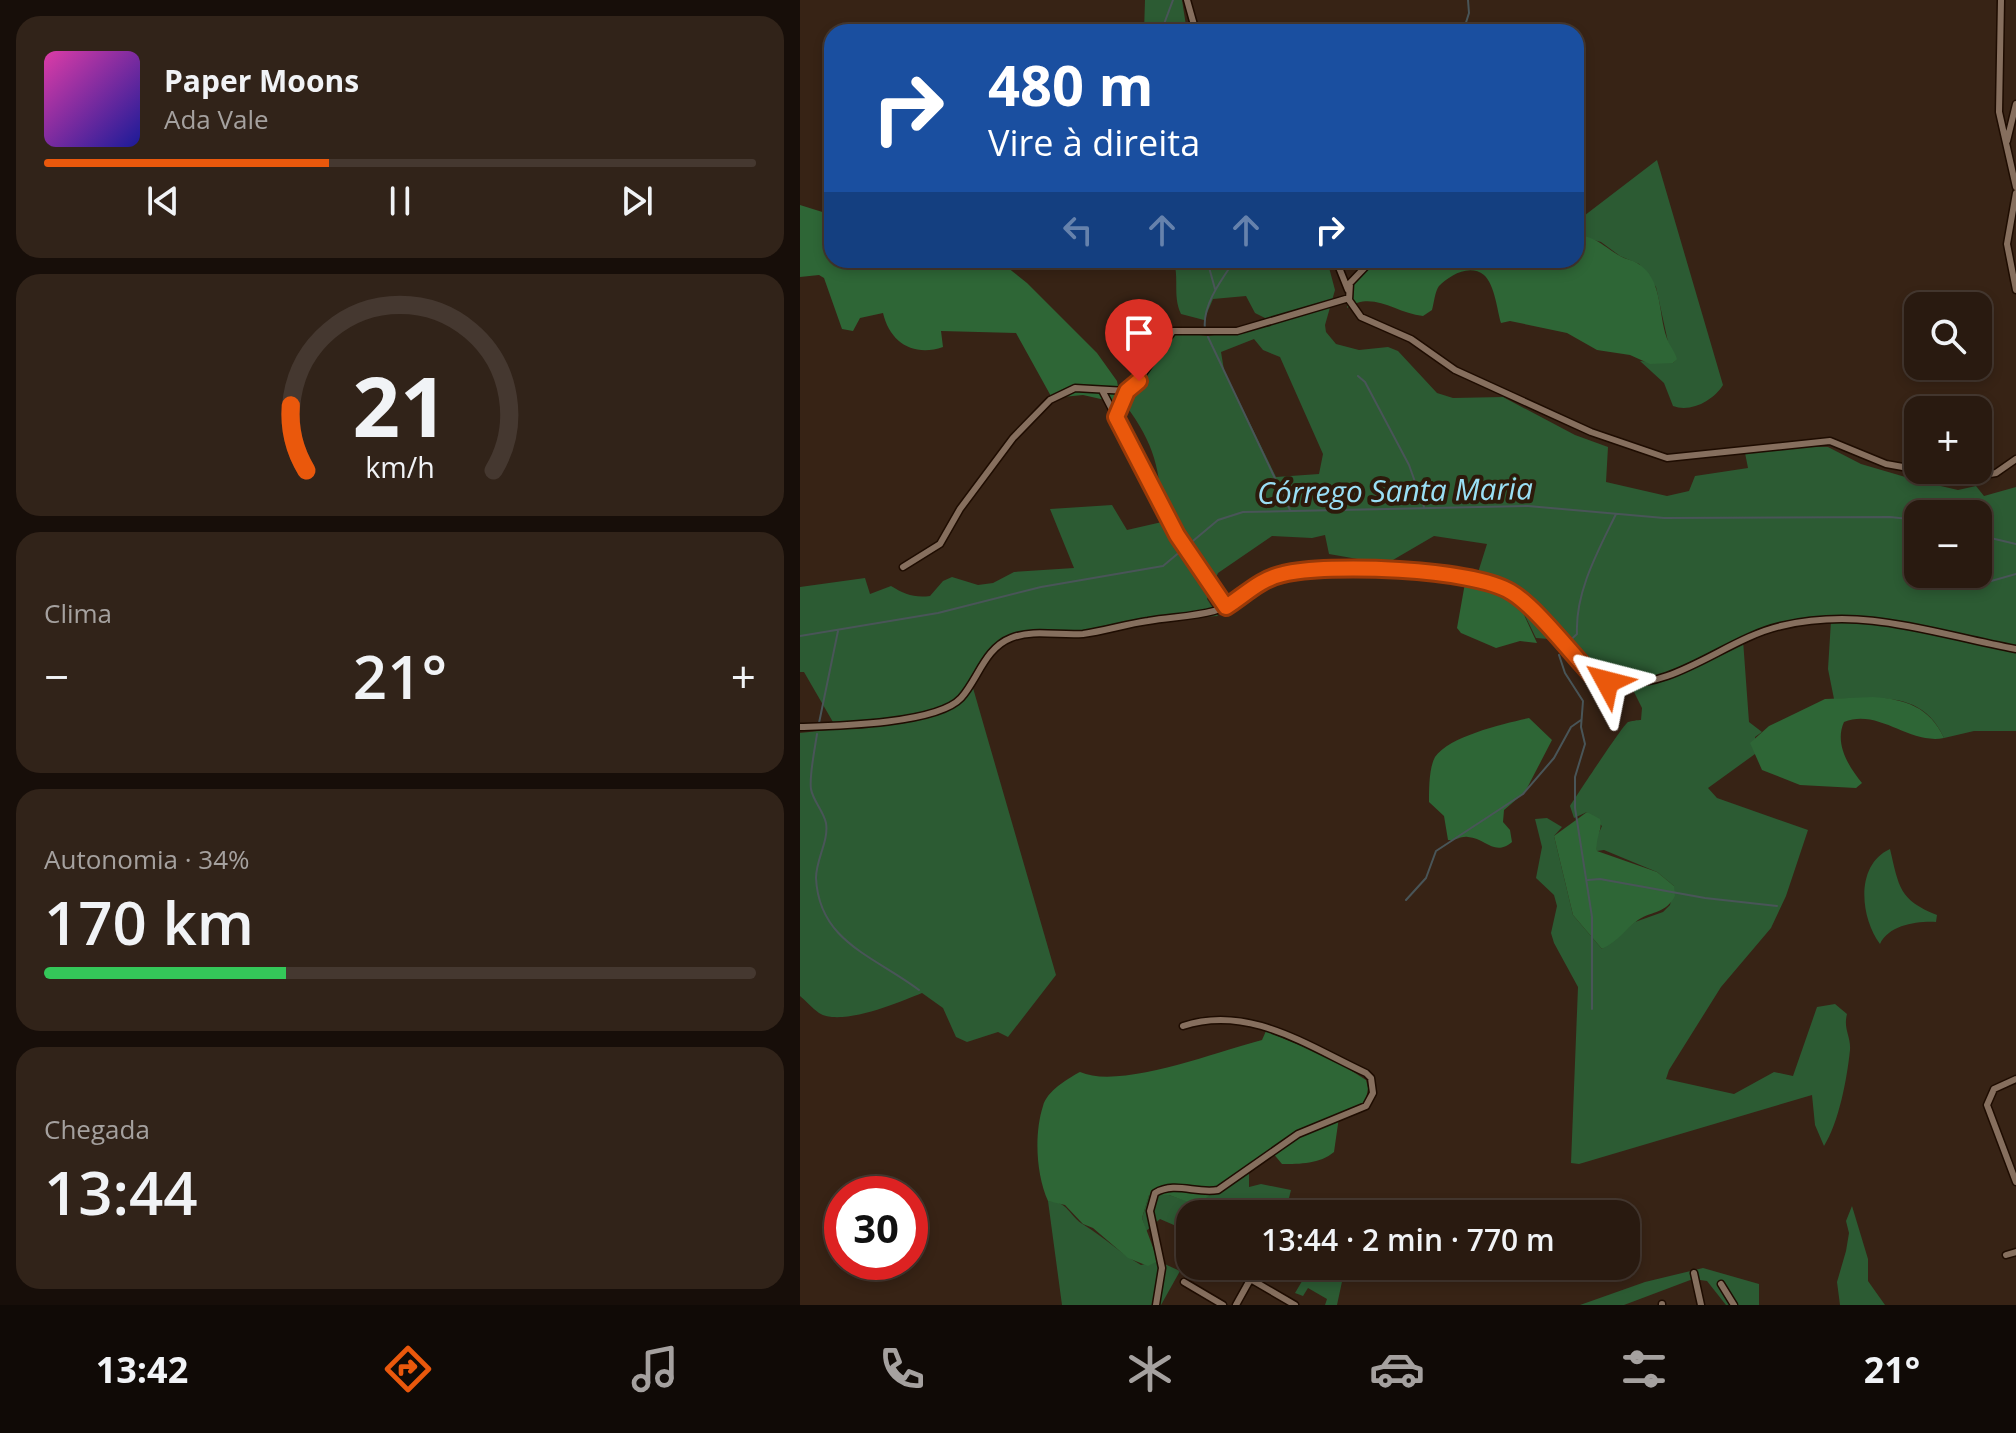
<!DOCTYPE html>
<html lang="pt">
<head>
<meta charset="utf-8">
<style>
  body { margin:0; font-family:"Open Sans",sans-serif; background:#312319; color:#f1f3f6; height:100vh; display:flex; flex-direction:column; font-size:30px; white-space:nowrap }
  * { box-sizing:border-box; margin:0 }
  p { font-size:26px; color:#a5a19f }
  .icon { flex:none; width:44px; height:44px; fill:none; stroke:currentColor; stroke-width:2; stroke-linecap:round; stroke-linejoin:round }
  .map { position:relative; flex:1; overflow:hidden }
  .panel { display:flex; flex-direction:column; gap:16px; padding:16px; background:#170e09; width:800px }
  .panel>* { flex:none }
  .top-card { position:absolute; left:24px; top:24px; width:760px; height:244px; border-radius:24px; box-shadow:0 4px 12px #0003,0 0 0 2px #453830; background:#1a4fa0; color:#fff; overflow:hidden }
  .fabs { position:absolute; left:1104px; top:292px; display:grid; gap:16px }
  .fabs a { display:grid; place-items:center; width:88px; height:88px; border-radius:16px; background:#291a10; box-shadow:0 4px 12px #0003,0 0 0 2px #453830; font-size:40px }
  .speed { position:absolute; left:24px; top:1176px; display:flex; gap:16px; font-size:40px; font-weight:700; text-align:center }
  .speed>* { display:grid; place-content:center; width:104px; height:104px; border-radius:50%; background:#291a10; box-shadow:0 4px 12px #0003,0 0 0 2px #453830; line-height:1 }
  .speed .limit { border:12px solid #d22; background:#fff; color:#111 }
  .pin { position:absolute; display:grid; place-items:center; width:68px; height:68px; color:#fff; margin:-82px -34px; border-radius:50% 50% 50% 0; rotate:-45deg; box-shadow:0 0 8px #0007 }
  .pin .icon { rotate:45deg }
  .me { position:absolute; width:88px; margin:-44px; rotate:308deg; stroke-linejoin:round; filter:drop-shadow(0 0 6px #0008) }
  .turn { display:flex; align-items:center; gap:28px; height:168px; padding:0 32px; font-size:36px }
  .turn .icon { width:104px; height:104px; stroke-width:2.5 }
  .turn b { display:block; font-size:56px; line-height:68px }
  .lanes { display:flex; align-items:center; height:76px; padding:0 32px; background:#0003; justify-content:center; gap:40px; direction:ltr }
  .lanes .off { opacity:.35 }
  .big { font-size:60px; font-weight:600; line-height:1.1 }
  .panel .widget { flex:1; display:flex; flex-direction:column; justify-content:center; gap:12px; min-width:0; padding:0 28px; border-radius:24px; background:#312319 }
  .panel .dial { align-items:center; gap:0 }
  .dial svg { height:208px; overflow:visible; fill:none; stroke:#453830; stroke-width:7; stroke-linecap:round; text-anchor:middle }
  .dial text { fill:#f1f3f6; stroke:none }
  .song { display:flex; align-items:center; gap:24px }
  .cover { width:96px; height:96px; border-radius:12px; background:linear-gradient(135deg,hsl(320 70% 55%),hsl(240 70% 35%)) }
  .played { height:8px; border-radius:4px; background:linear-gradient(90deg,#ea580c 40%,#453830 40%) }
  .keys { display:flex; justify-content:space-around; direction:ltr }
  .heat { display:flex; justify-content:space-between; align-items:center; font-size:44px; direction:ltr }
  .charge { height:12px; border-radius:6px; background:linear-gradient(90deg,#34c759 34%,#453830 0) }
  .trip { position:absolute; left:376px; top:1200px; width:464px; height:80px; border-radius:24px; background:#291a10; box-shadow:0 4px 12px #0003,0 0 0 2px #453830; font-weight:600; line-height:80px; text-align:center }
  .tab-bar { display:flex; height:128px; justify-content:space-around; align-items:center; background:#100a06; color:#a5a19f }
  .tab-bar .icon { width:56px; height:56px }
  .tab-bar .current { color:#ea580c }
  .tab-bar b { font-size:36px; color:#f1f3f6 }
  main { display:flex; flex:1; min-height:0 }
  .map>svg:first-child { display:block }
  .green { fill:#2c5b33; fill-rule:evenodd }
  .forest { fill:#2e6636 }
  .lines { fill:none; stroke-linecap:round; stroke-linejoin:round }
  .stream { stroke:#495558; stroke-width:2 }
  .minor-casing { stroke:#1e0c01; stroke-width:9 }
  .minor { stroke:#866f5e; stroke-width:6 }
  .route-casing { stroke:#983908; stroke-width:20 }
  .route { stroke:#ea580c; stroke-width:14 }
  .labels { text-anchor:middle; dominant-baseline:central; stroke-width:8; stroke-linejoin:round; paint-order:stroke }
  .water-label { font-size:30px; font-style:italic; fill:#9adff5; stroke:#2d1a0b }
</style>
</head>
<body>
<main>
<section class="panel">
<div class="widget">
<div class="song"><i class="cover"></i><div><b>Paper Moons</b><p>Ada Vale</p></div></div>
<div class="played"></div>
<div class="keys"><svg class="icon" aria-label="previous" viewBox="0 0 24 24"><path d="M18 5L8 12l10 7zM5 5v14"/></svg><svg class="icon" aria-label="pause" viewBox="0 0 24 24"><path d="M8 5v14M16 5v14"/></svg><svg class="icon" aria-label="next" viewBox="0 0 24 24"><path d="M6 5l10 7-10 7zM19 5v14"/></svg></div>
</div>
<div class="widget dial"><svg viewBox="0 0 100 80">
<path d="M14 69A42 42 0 1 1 86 69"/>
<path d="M14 69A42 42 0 0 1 8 44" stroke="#ea580c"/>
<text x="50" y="56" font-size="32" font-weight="700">21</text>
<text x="50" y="72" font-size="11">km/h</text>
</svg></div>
<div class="widget"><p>Clima</p>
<div class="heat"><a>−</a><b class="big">21°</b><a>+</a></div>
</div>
<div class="widget"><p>Autonomia · 34%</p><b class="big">170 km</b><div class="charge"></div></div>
<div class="widget"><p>Chegada</p><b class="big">13:44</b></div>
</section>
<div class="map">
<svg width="1216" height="1305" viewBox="0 0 1216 1305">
  <rect width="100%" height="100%" fill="#372315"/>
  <!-- green -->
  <path class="green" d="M 345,0 L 382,0 L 387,32 L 344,32 Z
    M 857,160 L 923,385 C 914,400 891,413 873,406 L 864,383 L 840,361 L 873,363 L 876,359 L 868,342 L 856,287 L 839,264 L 820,256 L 801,242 L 776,235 L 776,222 Z
    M 373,260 L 527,260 L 535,290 L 525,325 L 526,332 L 536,344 L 559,350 L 588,347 L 598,351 L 637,393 L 653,398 L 703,397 L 775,435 L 808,447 L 806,482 L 867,496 L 889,491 L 895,476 L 948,468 L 945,453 L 1000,446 L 1028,447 L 1061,464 L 1119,481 L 1158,490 L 1176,486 L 1184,496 L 1216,487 L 1216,731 L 1174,731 L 1144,738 C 1123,690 1078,698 1034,699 L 1028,669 L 1031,621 L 971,630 L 943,640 L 949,722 L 962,732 L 955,737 L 955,754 L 908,788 L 917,798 L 1008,830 L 986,896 L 971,928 L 921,987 L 869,1070 L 866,1079 L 934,1094 L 974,1072 L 993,1076 L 1017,1007 L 1035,1004 L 1047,1014 C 1043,1029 1051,1036 1050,1050 C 1047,1079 1039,1122 1024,1146 L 1015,1125 L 1012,1095 L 779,1164 L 771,1163 L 778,987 L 754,943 L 751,933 L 757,906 L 754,895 L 736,878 L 742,847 L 735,819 L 747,818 L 762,827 L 754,836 L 773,915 L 802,949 L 835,922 L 863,912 L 870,905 L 874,886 L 857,872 L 804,850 L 797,851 L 795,841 L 802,826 L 787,812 L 774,818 L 770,806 C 777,795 823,725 828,722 C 831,721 838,720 841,720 L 842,708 L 829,682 L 798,676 L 762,640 L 736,638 L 715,595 L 675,582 L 687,544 L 634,536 L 586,564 L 529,554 L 525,535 L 512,538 L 472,536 L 418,573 L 407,599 L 418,616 L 360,619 L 288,636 L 219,636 L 196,649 L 173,688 L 256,975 L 208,1037 L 198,1032 L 167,1042 L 156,1037 L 143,1008 L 122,993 C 100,1002 41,1027 19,1013 C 12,1008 6,1001 0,996 L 0,733 L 37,729 L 4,672 L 0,672 L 0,587 L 65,578 L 70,594 L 91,586 C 104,594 114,598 130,596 L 143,581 L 152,577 L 178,585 L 193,583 L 214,572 L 274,568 L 250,509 L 312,505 L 327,530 L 362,522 C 361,468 354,441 320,398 L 375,332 L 408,336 L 471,326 L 469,320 L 455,313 L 446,296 L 413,299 L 404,320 L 381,314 C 372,295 380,277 373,260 ZM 454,339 L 463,350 L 480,357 L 523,454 L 519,474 L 476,477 L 424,370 L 421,352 ZM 1118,514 L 1178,514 L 1178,574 L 1118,574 Z
    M 1090,849 C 1099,887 1099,900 1137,915 L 1136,922 C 1117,921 1089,925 1080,944 C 1060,917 1055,865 1090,849 Z
    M 449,1169 L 449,1187 L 461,1184 L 491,1190 L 485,1214 L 390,1214 L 390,1232 L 360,1219 L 346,1231 L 342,1218 L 349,1195 L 369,1195 L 396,1204 Z
    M 248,1201 C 268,1201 269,1216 284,1225 C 304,1237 320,1253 341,1265 L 358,1261 L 380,1271 L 361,1305 L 262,1305 Z
    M 1052,1206 L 1068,1259 L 1068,1281 L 1085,1305 L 1040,1305 L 1037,1282 L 1046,1251 L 1049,1233 L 1046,1221 Z
    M 501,1266 L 524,1266 L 543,1277 L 537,1305 L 525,1305 L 527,1299 L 508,1288 L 503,1296 L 495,1293 L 508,1271 Z
    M 903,1268 L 959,1284 L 959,1305 L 926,1305 L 907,1281 L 893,1279 L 824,1305 L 780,1305 L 845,1282 Z"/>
  <!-- forest -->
  <path class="forest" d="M 0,205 L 32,215 L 32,260 L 198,260 L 227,283 L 297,353 L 317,381 L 320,398 L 314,402 L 283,395 L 252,398 L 216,333 L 141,331 L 143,347 C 114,357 90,343 83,313 L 60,318 L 53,331 L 42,329 L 24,278 L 19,275 L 0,277 Z
    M 776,235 C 796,236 804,247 820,256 C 825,259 832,260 837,263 C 865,279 857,319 869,343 C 872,349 875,352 877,359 L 873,363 L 850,364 L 830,355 L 797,350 L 767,333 L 710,321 L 701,323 C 697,310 695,285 684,275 C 669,263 649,276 639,286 C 635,291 634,303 632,310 L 623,316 C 595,313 573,290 547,308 L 557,272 L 568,260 L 776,260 Z
    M 669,581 L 715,595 L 737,643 L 720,641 L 696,648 L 661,633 L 657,628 L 665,583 Z
    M 1073,697 C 1105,699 1130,707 1144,738 C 1109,745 1079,708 1044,722 C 1034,744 1049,767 1062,783 L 1056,788 L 1000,785 L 962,770 L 950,743 L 969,726 L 1025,699 Z
    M 729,718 L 752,740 L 725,792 L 704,810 L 703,822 L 710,830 L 712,842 C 694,857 686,838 668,837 C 660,836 656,841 648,840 L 644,816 L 629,802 C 629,789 629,768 635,757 C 649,736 706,723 729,718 Z
    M 787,812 L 800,819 C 803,830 795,838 797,851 L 857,872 L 874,886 L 875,896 C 865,914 854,910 838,920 C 824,930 820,940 802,949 L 773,915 L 754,836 Z
    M 466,1031 L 533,1059 L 566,1080 L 568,1088 L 565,1105 L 539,1117 L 534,1152 C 520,1164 500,1164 482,1164 L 472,1152 L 396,1205 L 369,1195 L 349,1195 L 342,1218 L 358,1261 L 348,1266 L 328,1258 L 293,1228 L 283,1224 L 265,1205 L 248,1201 C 236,1174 234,1134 243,1106 C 247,1091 267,1079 280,1072 C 320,1090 418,1051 462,1040 Z"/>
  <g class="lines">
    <!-- stream -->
    <path class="stream" d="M 361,32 L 373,0
      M 663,32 L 669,13 L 668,0
      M 407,260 L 415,289
      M 405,329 C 402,305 422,279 435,260
      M 408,337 L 490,510
      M 558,376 L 565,382 L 609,465 L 624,507
      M 1178,535 L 1216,544
      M 1135,589 L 1163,589 L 1216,574
      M 0,636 L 138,613 L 241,587 L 363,566 L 418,520 L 443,512 L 728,506 L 864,518 L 1090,517 L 1118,520
      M 764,646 L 777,634 C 775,592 798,551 816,514
      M 759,655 L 765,673 L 783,701 L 781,727 L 785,744 L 775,777 L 775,808 L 792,917 L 792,1009
      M 19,723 L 38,631
      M 17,734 C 15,748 9,776 11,789 C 13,801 23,810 26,823 C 29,841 16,859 16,878 C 19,942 74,956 119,990
      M 788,880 L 800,879 L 905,898 L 977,906
      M 606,900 L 626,878 L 636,851 L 723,794 L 754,758 L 771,727 L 781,720"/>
    <defs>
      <path id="minor" d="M 387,0 L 396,32
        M 1201,0 L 1199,112 L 1216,187
        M 1207,141 L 1216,104
        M 1216,193 L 1207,244 L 1216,290
        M 536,260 L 548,290
        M 572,260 L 550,283 L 549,300 L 561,317 L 611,339 L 655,370 L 791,432 L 867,458 L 1030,441 L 1086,464 L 1165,478 L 1196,473 L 1216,459
        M 303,392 L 377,535 L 426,607
        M 316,417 L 327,391
        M 103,567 L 140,544 L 160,509 L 213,438 L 250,400 L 275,388 L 327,391 L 336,384 L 373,331 L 437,331 L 549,298
        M 0,727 C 35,726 137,724 161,698 C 178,679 185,648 211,638 C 233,629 260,636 283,634 C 305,631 326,624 348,621 C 370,617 392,617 414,611 C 440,604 455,580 482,574 C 527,563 673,568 712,592 C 744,613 775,679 814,683 C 875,690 925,639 981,626 C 1066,606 1134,634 1216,649
        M 1216,1079 L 1194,1089 L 1187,1105 L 1216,1182
        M 381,1244 L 390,1248
        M 1206,1255 L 1216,1252
        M 428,1266 L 495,1305
        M 894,1273 L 901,1305
        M 384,1282 L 423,1305
        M 921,1284 L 934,1305
        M 862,1304 L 862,1305
        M 356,1305 L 362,1268 L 350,1211 L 355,1193 C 375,1181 396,1194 418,1190 L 498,1134 L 566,1106 L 573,1093 L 571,1078 L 566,1073 C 508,1046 448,1004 383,1026
        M 436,1305 L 451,1278"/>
    </defs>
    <!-- minor casing -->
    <use href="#minor" class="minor-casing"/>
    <!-- minor -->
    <use href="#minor" class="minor"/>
  </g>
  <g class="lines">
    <defs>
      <path id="route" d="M 339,381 L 327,391 L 316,417 L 377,535 L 426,607 C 445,595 460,579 483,574 C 527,563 673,568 711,592 C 736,607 770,652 792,675 L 807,682"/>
    </defs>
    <!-- route casing -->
    <use href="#route" class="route-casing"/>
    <!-- route -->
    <use href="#route" class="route"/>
  </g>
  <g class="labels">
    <!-- water labels -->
    <g class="water-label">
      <text transform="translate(595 490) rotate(-1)">Córrego Santa Maria</text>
    </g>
  </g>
</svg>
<div class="fabs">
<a><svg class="icon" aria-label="search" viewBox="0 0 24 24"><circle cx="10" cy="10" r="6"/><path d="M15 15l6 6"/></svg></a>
<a>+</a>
<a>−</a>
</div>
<div class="speed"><div class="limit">30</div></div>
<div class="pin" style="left:339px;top:381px;background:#d93025"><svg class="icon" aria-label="arrive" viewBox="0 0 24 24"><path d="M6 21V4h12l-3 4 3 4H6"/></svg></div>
<svg class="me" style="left:807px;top:682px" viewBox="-20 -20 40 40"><path d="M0-17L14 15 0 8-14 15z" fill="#ea580c" stroke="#fff" stroke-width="4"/></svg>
<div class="trip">13:44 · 2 min · 770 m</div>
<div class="top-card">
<div class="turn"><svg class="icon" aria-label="right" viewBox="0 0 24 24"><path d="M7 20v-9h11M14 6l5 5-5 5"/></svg><div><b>480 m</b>Vire à direita</div></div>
<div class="lanes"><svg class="icon off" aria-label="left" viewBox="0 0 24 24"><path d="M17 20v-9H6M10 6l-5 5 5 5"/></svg><svg class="icon off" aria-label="ahead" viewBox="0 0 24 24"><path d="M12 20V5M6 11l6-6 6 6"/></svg><svg class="icon off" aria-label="ahead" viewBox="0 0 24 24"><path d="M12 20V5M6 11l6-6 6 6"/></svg><svg class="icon" aria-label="right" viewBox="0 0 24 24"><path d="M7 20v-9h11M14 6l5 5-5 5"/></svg></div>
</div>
</div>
</main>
<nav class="tab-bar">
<b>13:42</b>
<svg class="icon current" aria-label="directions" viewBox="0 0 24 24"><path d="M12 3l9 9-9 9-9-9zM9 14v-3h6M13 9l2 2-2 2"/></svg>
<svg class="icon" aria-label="music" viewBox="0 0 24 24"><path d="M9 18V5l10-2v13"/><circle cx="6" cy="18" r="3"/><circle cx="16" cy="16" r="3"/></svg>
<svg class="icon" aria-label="phone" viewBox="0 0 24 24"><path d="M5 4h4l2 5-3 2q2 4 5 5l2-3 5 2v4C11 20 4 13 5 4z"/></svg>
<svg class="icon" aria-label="climate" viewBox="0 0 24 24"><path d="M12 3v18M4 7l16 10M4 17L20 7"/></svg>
<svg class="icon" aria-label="car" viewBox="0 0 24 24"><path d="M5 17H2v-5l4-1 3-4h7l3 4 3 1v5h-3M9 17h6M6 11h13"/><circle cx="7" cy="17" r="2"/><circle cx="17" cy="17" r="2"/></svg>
<svg class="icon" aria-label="filters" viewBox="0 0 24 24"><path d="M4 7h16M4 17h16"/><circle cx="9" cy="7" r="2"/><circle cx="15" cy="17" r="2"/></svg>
<b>21°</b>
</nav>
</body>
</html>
